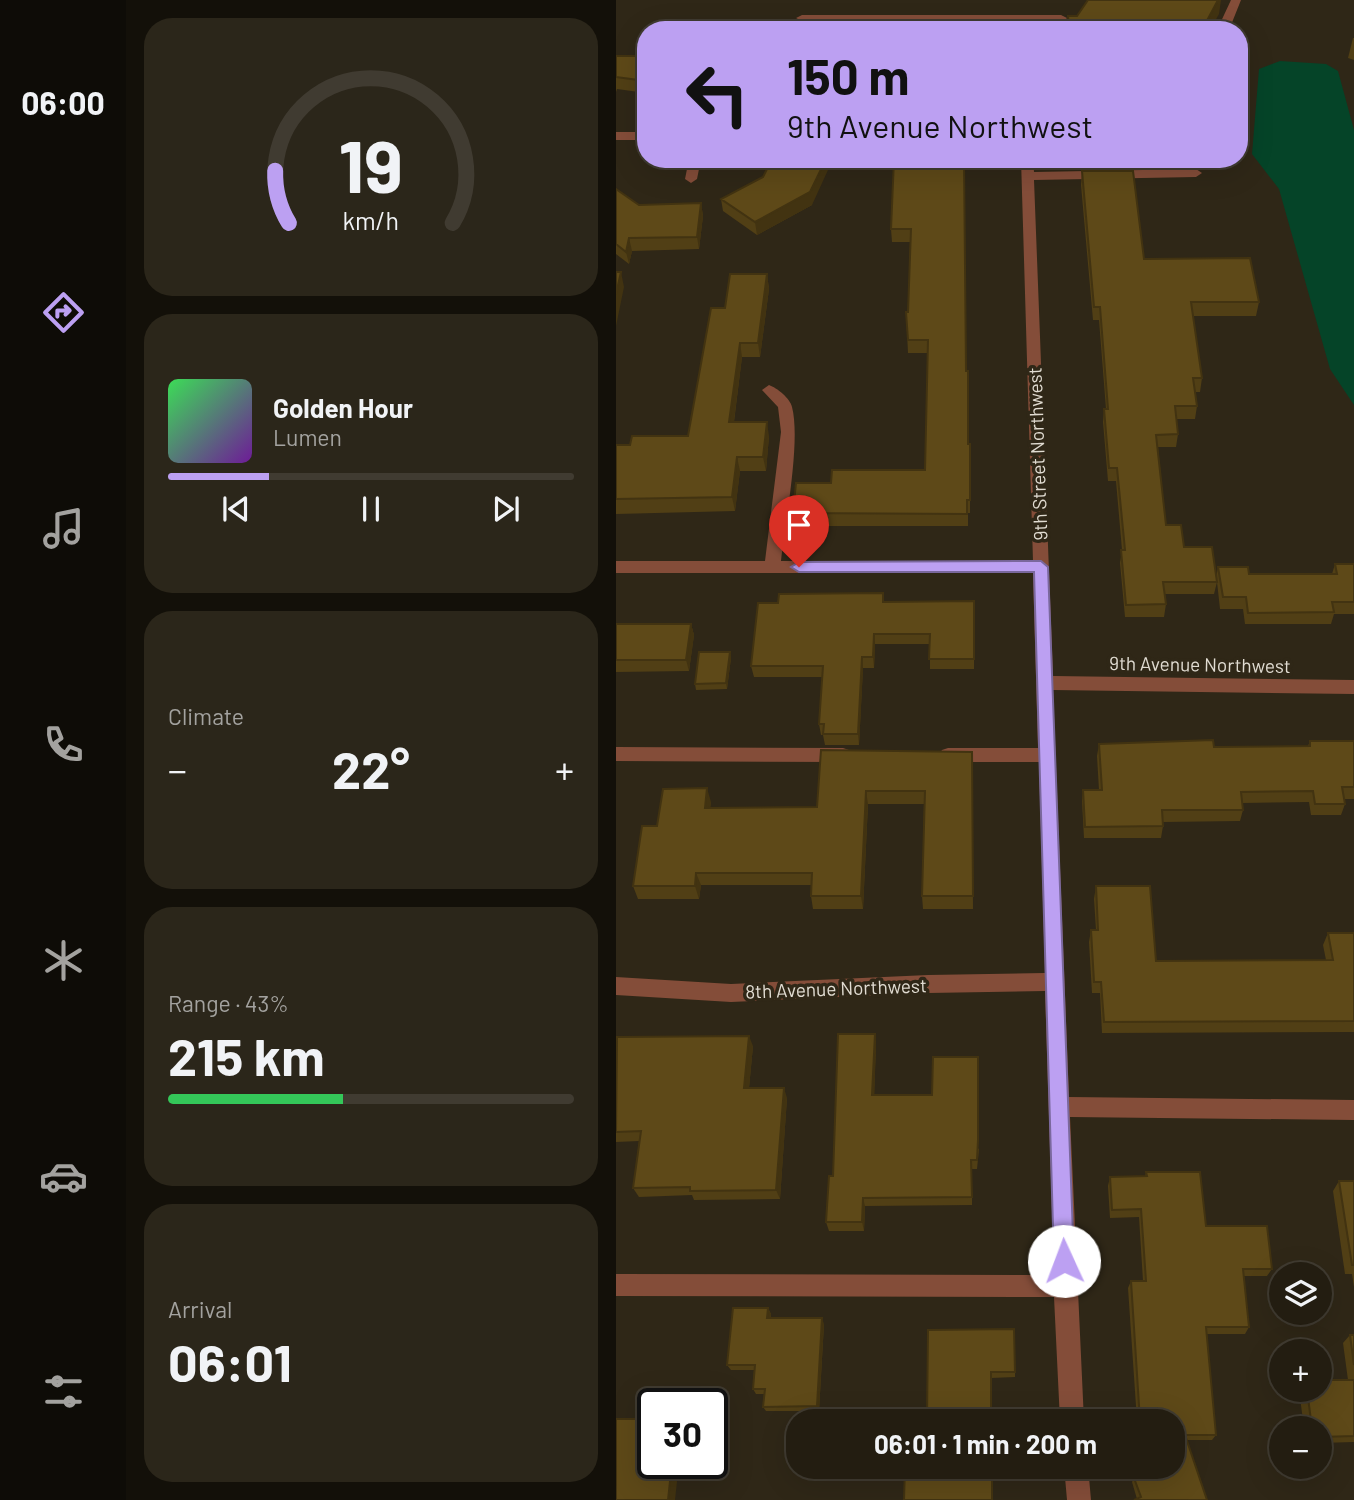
<!DOCTYPE html>
<html lang="en">
<head>
<meta charset="utf-8">
<style>
  body { margin:0; font-family:Barlow,sans-serif; background:#2b261a; color:#f1f3f6; height:100vh; display:flex; flex-direction:column; font-size:26px; white-space:nowrap }
  * { box-sizing:border-box; margin:0 }
  p { font-size:23px; color:#a3a29f }
  .icon { flex:none; width:38px; height:38px; fill:none; stroke:currentColor; stroke-width:2; stroke-linecap:round; stroke-linejoin:round }
  .map { position:relative; flex:1; overflow:hidden }
  .side { display:flex; flex-direction:column; gap:18px; padding:18px; background:#131009; width:490px }
  .side>* { flex:none }
  .guide { position:absolute; left:21px; top:21px; width:611px; height:147px; border-radius:28px; box-shadow:0 7px 28px #0002,0 0 0 2px #403b31; background:#bca0f2; color:#111; overflow:hidden }
  .controls { position:absolute; left:653px; top:1262px; display:grid; gap:14px }
  .controls a { display:grid; place-items:center; width:63px; height:63px; border-radius:50%; background:#231d11; box-shadow:0 7px 28px #0002,0 0 0 2px #403b31; font-size:35px }
  .speed { position:absolute; left:21px; top:1388px; display:flex; gap:14px; font-size:35px; font-weight:700; text-align:center }
  .speed>* { display:grid; place-content:center; width:91px; height:91px; border-radius:50%; background:#231d11; box-shadow:0 7px 28px #0002,0 0 0 2px #403b31; line-height:1 }
  .speed .limit { border:4px solid #111; border-radius:10px; background:#fff; color:#111 }
  .pin { position:absolute; display:grid; place-items:center; width:60px; height:60px; color:#fff; margin:-72px -30px; border-radius:50% 50% 50% 0; rotate:-45deg; box-shadow:0 0 7px #0007 }
  .pin .icon { rotate:45deg }
  .me { position:absolute; width:77px; margin:-38px; rotate:358deg; stroke-linejoin:round; filter:drop-shadow(0 0 5px #0008) }
  .turn { display:flex; align-items:center; gap:24px; height:147px; padding:0 35px; font-size:32px }
  .turn .icon { width:91px; height:91px; stroke-width:2.5 }
  .turn b { display:block; font-size:49px; line-height:60px }
  .big { font-size:52px; font-weight:700; line-height:1.1 }
  .side .widget { flex:1; display:flex; flex-direction:column; justify-content:center; gap:10px; min-width:0; padding:0 24px; border-radius:28px; background:#2b261a }
  .side .dial { align-items:center; gap:0 }
  .dial svg { height:182px; overflow:visible; fill:none; stroke:#403b31; stroke-width:7; stroke-linecap:round; text-anchor:middle }
  .dial text { fill:#f1f3f6; stroke:none }
  .song { display:flex; align-items:center; gap:21px }
  .cover { width:84px; height:84px; border-radius:10px; background:linear-gradient(135deg,hsl(130 70% 55%),hsl(280 70% 35%)) }
  .played { height:7px; border-radius:4px; background:linear-gradient(90deg,#bca0f2 25%,#403b31 25%) }
  .keys { display:flex; justify-content:space-around; direction:ltr }
  .heat { display:flex; justify-content:space-between; align-items:center; font-size:38px; direction:ltr }
  .charge { height:10px; border-radius:5px; background:linear-gradient(90deg,#34c759 43%,#403b31 0) }
  .trip { position:absolute; left:170px; top:1409px; width:399px; height:70px; border-radius:28px; background:#231d11; box-shadow:0 7px 28px #0002,0 0 0 2px #403b31; font-weight:700; line-height:70px; text-align:center }
  main { display:flex; flex:1; min-height:0 }
  .tab-bar { display:flex; flex-direction:column; width:126px; justify-content:space-around; align-items:center; background:#0e0c07; color:#a3a29f }
  .tab-bar .icon { width:49px; height:49px }
  .tab-bar .current { color:#bca0f2 }
  .tab-bar b { font-size:32px; color:#f1f3f6 }
  .map>svg:first-child { display:block }
  .green { fill:#054428 }
  .lines { fill:none; stroke-linecap:round; stroke-linejoin:round }
  .minor { fill:#844d39; fill-rule:evenodd }
  .wall { fill:#513f15 }
  .shaded-wall { fill:#423311 }
  .building { fill:#5e4918; stroke:#423311; stroke-width:2 }
  .route { fill:#bca0f2; stroke:#7a689d; stroke-width:2 }
  .labels { text-anchor:middle; dominant-baseline:central; stroke-width:7; stroke-linejoin:round; paint-order:stroke }
  .street-label { font-size:19px; fill:#e1dcd2; stroke:#2f2717 }
</style>
</head>
<body>
<main>
<nav class="tab-bar">
<b>06:00</b>
<svg class="icon current" aria-label="directions" viewBox="0 0 24 24"><path d="M12 3l9 9-9 9-9-9zM9 14v-3h6M13 9l2 2-2 2"/></svg>
<svg class="icon" aria-label="music" viewBox="0 0 24 24"><path d="M9 18V5l10-2v13"/><circle cx="6" cy="18" r="3"/><circle cx="16" cy="16" r="3"/></svg>
<svg class="icon" aria-label="phone" viewBox="0 0 24 24"><path d="M5 4h4l2 5-3 2q2 4 5 5l2-3 5 2v4C11 20 4 13 5 4z"/></svg>
<svg class="icon" aria-label="climate" viewBox="0 0 24 24"><path d="M12 3v18M4 7l16 10M4 17L20 7"/></svg>
<svg class="icon" aria-label="car" viewBox="0 0 24 24"><path d="M5 17H2v-5l4-1 3-4h7l3 4 3 1v5h-3M9 17h6M6 11h13"/><circle cx="7" cy="17" r="2"/><circle cx="17" cy="17" r="2"/></svg>
<svg class="icon" aria-label="filters" viewBox="0 0 24 24"><path d="M4 7h16M4 17h16"/><circle cx="9" cy="7" r="2"/><circle cx="15" cy="17" r="2"/></svg>
</nav>
<section class="side">
<div class="widget dial"><svg viewBox="0 0 100 80">
<path d="M14 69A42 42 0 1 1 86 69"/>
<path d="M14 69A42 42 0 0 1 8 46" stroke="#bca0f2"/>
<text x="50" y="56" font-size="32" font-weight="700">19</text>
<text x="50" y="72" font-size="11">km/h</text>
</svg></div>
<div class="widget">
<div class="song"><i class="cover"></i><div><b>Golden Hour</b><p>Lumen</p></div></div>
<div class="played"></div>
<div class="keys"><svg class="icon" aria-label="previous" viewBox="0 0 24 24"><path d="M18 5L8 12l10 7zM5 5v14"/></svg><svg class="icon" aria-label="pause" viewBox="0 0 24 24"><path d="M8 5v14M16 5v14"/></svg><svg class="icon" aria-label="next" viewBox="0 0 24 24"><path d="M6 5l10 7-10 7zM19 5v14"/></svg></div>
</div>
<div class="widget"><p>Climate</p>
<div class="heat"><a>−</a><b class="big">22°</b><a>+</a></div>
</div>
<div class="widget"><p>Range · 43%</p><b class="big">215 km</b><div class="charge"></div></div>
<div class="widget"><p>Arrival</p><b class="big">06:01</b></div>
</section>
<div class="map">
<svg width="738" height="1500" viewBox="0 0 738 1500">
  <rect width="100%" height="100%" fill="#2f2717"/>
  <!-- green -->
  <path class="green" d="M 664,61 L 710,64 L 722,71 L 738,130 L 738,405 L 714,369 L 663,189 L 636,154 L 643,69 Z"/>
  <g class="lines">
    <!-- minor -->
    <path class="minor" d="M 615,0 L 625,0 L 613,30 L 601,30 Z
      M 445,15 L 451,18 L 449,20 L 186,21 L 180,18 L 186,15 Z
      M 0,132 L 30,132 L 30,140 L 0,140 Z
      M 73,159 L 85,159 L 81,179 L 75,183 L 69,179 Z
      M 405,159 L 417,159 L 418,172 L 580,169 L 586,173 L 580,177 L 418,180 L 437,676 L 738,680 L 738,694 L 437,690 L 453,1097 L 738,1100 L 738,1120 L 454,1117 L 468,1421 L 444,1421 L 438,1297 L 0,1296 L 0,1274 L 438,1275 L 429,991 L 312,993 L 115,1002 L 0,995 L 0,977 L 115,984 L 312,975 L 429,973 L 423,762 L 332,762 L 326,760 L 323,755 L 326,750 L 332,748 L 422,748 L 417,573 L 0,573 L 0,561 L 149,561 L 165,432 L 162,407 L 146,390 L 153,385 C 161,388 174,398 176,407 C 185,441 169,523 165,561 L 417,561 Z
      M 0,747 L 227,748 L 233,750 L 236,755 L 233,760 L 227,762 L 0,761 Z
      M 448,1466 L 472,1466 L 475,1500 L 451,1500 Z"/>
  </g>
  <!-- wall -->
  <path class="wall" d="M 737,38 L 738,38 L 738,60 L 732,58 Z
    M 0,56 L 30,56 L 30,93 L 1,89 L 0,92 Z
    M 278,159 L 350,371 L 352,444 L 354,457 L 354,513 L 352,513 L 352,526 L 179,526 L 177,513 L 215,483 L 309,470 L 312,353 L 292,353 L 290,312 L 292,312 L 294,242 L 276,242 L 275,229 Z
    M 466,171 L 528,259 L 643,302 L 640,316 L 577,316 L 586,378 L 584,392 L 579,392 L 581,406 L 579,419 L 560,419 L 562,434 L 560,447 L 542,447 L 550,525 L 568,547 L 600,578 L 602,567 L 633,574 L 716,574 L 719,564 L 738,564 L 738,614 L 718,614 L 715,624 L 629,624 L 627,609 L 604,609 L 601,582 L 598,594 L 549,594 L 550,604 L 548,617 L 509,617 L 504,563 L 506,550 L 500,481 L 492,481 L 487,422 L 488,409 L 490,409 L 483,320 L 477,320 L 465,185 Z
    M 147,177 L 196,205 L 141,235 L 107,211 L 105,199 Z
    M 0,189 L 23,205 L 85,203 L 87,216 L 83,249 L 16,251 L 13,264 L 0,254 Z
    M 151,274 L 153,289 L 144,357 L 126,357 L 118,422 L 153,436 L 150,471 L 124,471 L 119,511 L 0,514 L 0,445 L 14,445 L 72,436 L 109,308 Z
    M 267,593 L 268,602 L 358,601 L 358,669 L 314,669 L 314,644 L 259,644 L 258,668 L 247,668 L 243,745 L 209,745 L 207,735 L 205,735 L 203,724 L 206,677 L 138,677 L 135,666 L 162,603 Z
    M 0,624 L 75,624 L 78,635 L 73,671 L 0,672 Z
    M 114,652 L 115,658 L 111,689 L 80,690 L 79,684 Z
    M 694,741 L 738,741 L 738,799 L 729,799 L 729,804 L 725,815 L 695,815 L 693,802 L 626,803 L 627,810 L 624,821 L 547,822 L 547,826 L 545,838 L 468,838 L 466,801 L 467,790 L 483,790 L 481,756 L 483,744 L 598,747 L 692,746 Z
    M 356,752 L 357,909 L 307,909 L 306,896 L 308,804 L 252,804 L 247,909 L 197,909 L 195,896 L 196,885 L 85,885 L 83,899 L 22,899 L 17,886 L 41,826 L 95,802 L 94,808 L 201,807 Z
    M 480,886 L 540,961 L 710,960 L 707,945 L 712,933 L 738,933 L 738,1032 L 486,1033 L 484,993 L 476,993 L 473,942 L 475,930 L 480,930 L 478,899 Z
    M 259,1034 L 260,1045 L 258,1095 L 363,1149 L 361,1169 L 356,1169 L 356,1205 L 249,1206 L 248,1231 L 213,1231 L 210,1222 L 217,1176 Z
    M 0,1040 L 137,1046 L 133,1088 L 171,1098 L 164,1199 L 78,1200 L 76,1195 L 23,1197 L 17,1188 L 23,1141 L 0,1142 Z
    M 530,1172 L 590,1226 L 656,1269 L 651,1276 L 628,1276 L 633,1327 L 629,1334 L 591,1334 L 600,1435 L 596,1440 L 570,1440 L 591,1500 L 521,1499 L 516,1482 L 518,1478 L 522,1477 L 518,1466 L 556,1466 L 556,1421 L 521,1421 L 512,1288 L 515,1281 L 527,1281 L 523,1217 L 494,1218 L 492,1186 L 494,1177 L 529,1177 Z
    M 723,1181 L 738,1181 L 738,1287 L 736,1274 L 729,1274 L 717,1191 Z
    M 152,1308 L 155,1314 L 155,1318 L 208,1324 L 203,1411 L 150,1411 L 147,1407 L 148,1394 L 140,1394 L 137,1389 L 138,1370 L 115,1370 L 111,1365 Z
    M 312,1330 L 399,1372 L 399,1377 L 375,1378 L 311,1418 Z
    M 734,1335 L 738,1335 L 738,1442 L 704,1443 L 704,1428 L 688,1428 L 683,1390 L 704,1390 L 732,1380 L 727,1343 Z"/>
  <!-- shaded-wall -->
  <path class="shaded-wall" d="M 602,0 L 605,0 L 603,14 L 594,30 L 586,30 Z
    M 210,159 L 217,159 L 196,205 L 141,235 L 139,222 Z
    M 85,203 L 87,216 L 83,249 L 81,237 Z
    M 13,238 L 16,251 L 13,264 L 10,252 Z
    M 5,272 L 8,287 L 0,326 L 0,294 Z
    M 151,274 L 153,289 L 144,357 L 142,343 Z
    M 124,343 L 126,357 L 116,436 L 113,422 Z
    M 151,422 L 153,436 L 150,471 L 147,457 Z
    M 121,457 L 124,471 L 119,511 L 116,497 Z
    M 75,624 L 78,635 L 73,671 L 70,660 Z
    M 258,634 L 259,644 L 258,668 L 257,657 Z
    M 114,652 L 115,658 L 111,689 L 110,683 Z
    M 246,657 L 247,668 L 243,745 L 242,734 Z
    M 91,788 L 95,802 L 93,821 L 89,808 Z
    M 250,791 L 252,804 L 247,909 L 245,896 Z
    M 80,873 L 85,885 L 83,899 L 79,886 Z
    M 259,1034 L 260,1045 L 258,1105 L 256,1095 Z
    M 133,1036 L 137,1046 L 132,1098 L 128,1088 Z
    M 168,1088 L 171,1098 L 164,1199 L 160,1190 Z
    M 247,1198 L 249,1206 L 248,1231 L 246,1222 Z
    M 152,1308 L 155,1314 L 154,1324 L 151,1318 Z
    M 206,1318 L 208,1324 L 203,1411 L 201,1406 Z
    M 56,1463 L 63,1463 L 59,1500 L 52,1500 Z"/>
  <!-- building -->
  <path class="building" d="M 472,0 L 602,0 L 586,30 L 453,30 L 452,16 L 461,16 Z
    M 41,24 L 78,24 L 76,30 L 40,30 Z
    M 0,56 L 30,56 L 30,81 L 0,77 Z
    M 156,159 L 210,159 L 194,192 L 139,222 L 105,199 L 147,177 Z
    M 278,159 L 348,159 L 350,371 L 352,371 L 352,444 L 354,444 L 354,500 L 351,500 L 351,514 L 177,513 L 180,483 L 215,483 L 216,470 L 309,470 L 312,340 L 292,340 L 290,312 L 292,312 L 295,229 L 275,229 Z
    M 466,171 L 517,171 L 528,259 L 634,258 L 643,302 L 575,302 L 586,378 L 577,378 L 581,406 L 559,406 L 562,434 L 540,435 L 550,525 L 565,525 L 568,547 L 596,547 L 601,582 L 547,582 L 550,604 L 510,605 L 505,550 L 509,550 L 501,468 L 493,468 L 488,409 L 492,409 L 484,307 L 478,307 Z
    M 0,189 L 23,205 L 85,203 L 81,237 L 13,238 L 10,252 L 0,244 Z
    M 0,272 L 5,272 L 0,294 Z
    M 114,274 L 151,274 L 142,343 L 124,343 L 113,422 L 151,422 L 147,457 L 121,457 L 116,497 L 0,499 L 0,445 L 14,445 L 16,436 L 72,436 L 95,308 L 109,308 Z
    M 719,564 L 738,564 L 738,602 L 716,602 L 718,612 L 632,613 L 630,597 L 607,597 L 602,567 L 632,567 L 633,574 L 721,574 Z
    M 267,593 L 267,602 L 358,601 L 358,659 L 313,659 L 314,634 L 258,634 L 257,657 L 246,657 L 242,734 L 207,734 L 208,724 L 203,724 L 207,666 L 135,666 L 142,603 L 162,603 L 163,594 Z
    M 0,624 L 75,624 L 70,660 L 0,660 Z
    M 83,652 L 114,652 L 110,683 L 79,684 Z
    M 597,740 L 598,747 L 694,746 L 694,741 L 738,741 L 738,787 L 726,787 L 729,804 L 699,804 L 697,791 L 625,792 L 627,810 L 546,810 L 547,826 L 469,827 L 467,790 L 486,790 L 483,744 Z
    M 205,750 L 356,752 L 357,896 L 306,896 L 309,791 L 250,791 L 245,896 L 195,896 L 196,873 L 80,873 L 79,886 L 17,886 L 26,826 L 41,826 L 47,789 L 91,788 L 89,808 L 201,807 Z
    M 480,886 L 534,886 L 540,961 L 717,960 L 712,933 L 738,933 L 738,1021 L 488,1022 L 485,982 L 478,982 L 475,930 L 482,930 Z
    M 222,1034 L 259,1034 L 256,1095 L 316,1095 L 317,1057 L 362,1057 L 362,1140 L 361,1160 L 355,1160 L 356,1197 L 247,1198 L 246,1222 L 210,1222 L 213,1176 L 217,1176 Z
    M 133,1036 L 128,1088 L 168,1088 L 160,1190 L 74,1191 L 74,1187 L 17,1188 L 25,1131 L 0,1132 L 1,1037 Z
    M 530,1172 L 584,1172 L 590,1226 L 651,1226 L 656,1269 L 627,1269 L 633,1327 L 590,1327 L 600,1435 L 569,1435 L 591,1500 L 518,1500 L 525,1497 L 518,1478 L 525,1475 L 523,1466 L 556,1466 L 556,1421 L 524,1421 L 515,1281 L 530,1281 L 525,1209 L 496,1210 L 494,1177 L 531,1176 Z
    M 723,1181 L 738,1181 L 738,1265 L 736,1265 Z
    M 117,1308 L 152,1308 L 151,1318 L 206,1318 L 201,1406 L 147,1407 L 149,1389 L 137,1389 L 139,1365 L 111,1365 Z
    M 398,1329 L 399,1372 L 375,1372 L 375,1421 L 290,1421 L 290,1418 L 311,1418 L 312,1330 Z
    M 734,1335 L 738,1335 L 738,1365 Z
    M 704,1380 L 738,1380 L 738,1436 L 704,1437 L 704,1428 L 696,1428 L 691,1390 L 704,1390 Z
    M 0,1419 L 37,1419 L 37,1463 L 56,1463 L 52,1500 L 0,1500 Z
    M 289,1466 L 376,1466 L 376,1500 L 288,1500 Z"/>
  <!-- route -->
  <path class="route" d="M 425,561 L 432,567 L 458,1261 L 455,1268 L 448,1271 L 441,1268 L 438,1261 L 418,572 L 183,572 L 175,567 L 183,562 Z"/>
  <g class="labels">
    <!-- street labels -->
    <g class="street-label">
      <text transform="translate(421 454) rotate(-92)">9th Street Northwest</text>
      <text transform="translate(584 664) rotate(1)">9th Avenue Northwest</text>
      <text transform="translate(220 988) rotate(-2)">8th Avenue Northwest</text>
    </g>
  </g>
</svg>
<div class="controls">
<a><svg class="icon" aria-label="layers" viewBox="0 0 24 24"><path d="M12 4l9 5-9 5-9-5zM3 14l9 5 9-5"/></svg></a>
<a>+</a>
<a>−</a>
</div>
<div class="speed"><div class="limit">30</div></div>
<div class="pin" style="left:183px;top:567px;background:#d93025"><svg class="icon" aria-label="arrive" viewBox="0 0 24 24"><path d="M6 21V4h12l-3 4 3 4H6"/></svg></div>
<svg class="me" style="left:448px;top:1261px" viewBox="-20 -20 40 40"><circle r="19" fill="#fff"/><path d="M0-13L10 11 0 6-10 11z" fill="#bca0f2"/></svg>
<div class="trip">06:01 · 1 min · 200 m</div>
<div class="guide">
<div class="turn"><svg class="icon" aria-label="left" viewBox="0 0 24 24"><path d="M17 20v-9H6M10 6l-5 5 5 5"/></svg><div><b>150 m</b>9th Avenue Northwest</div></div>
</div>
</div>
</main>
</body>
</html>
